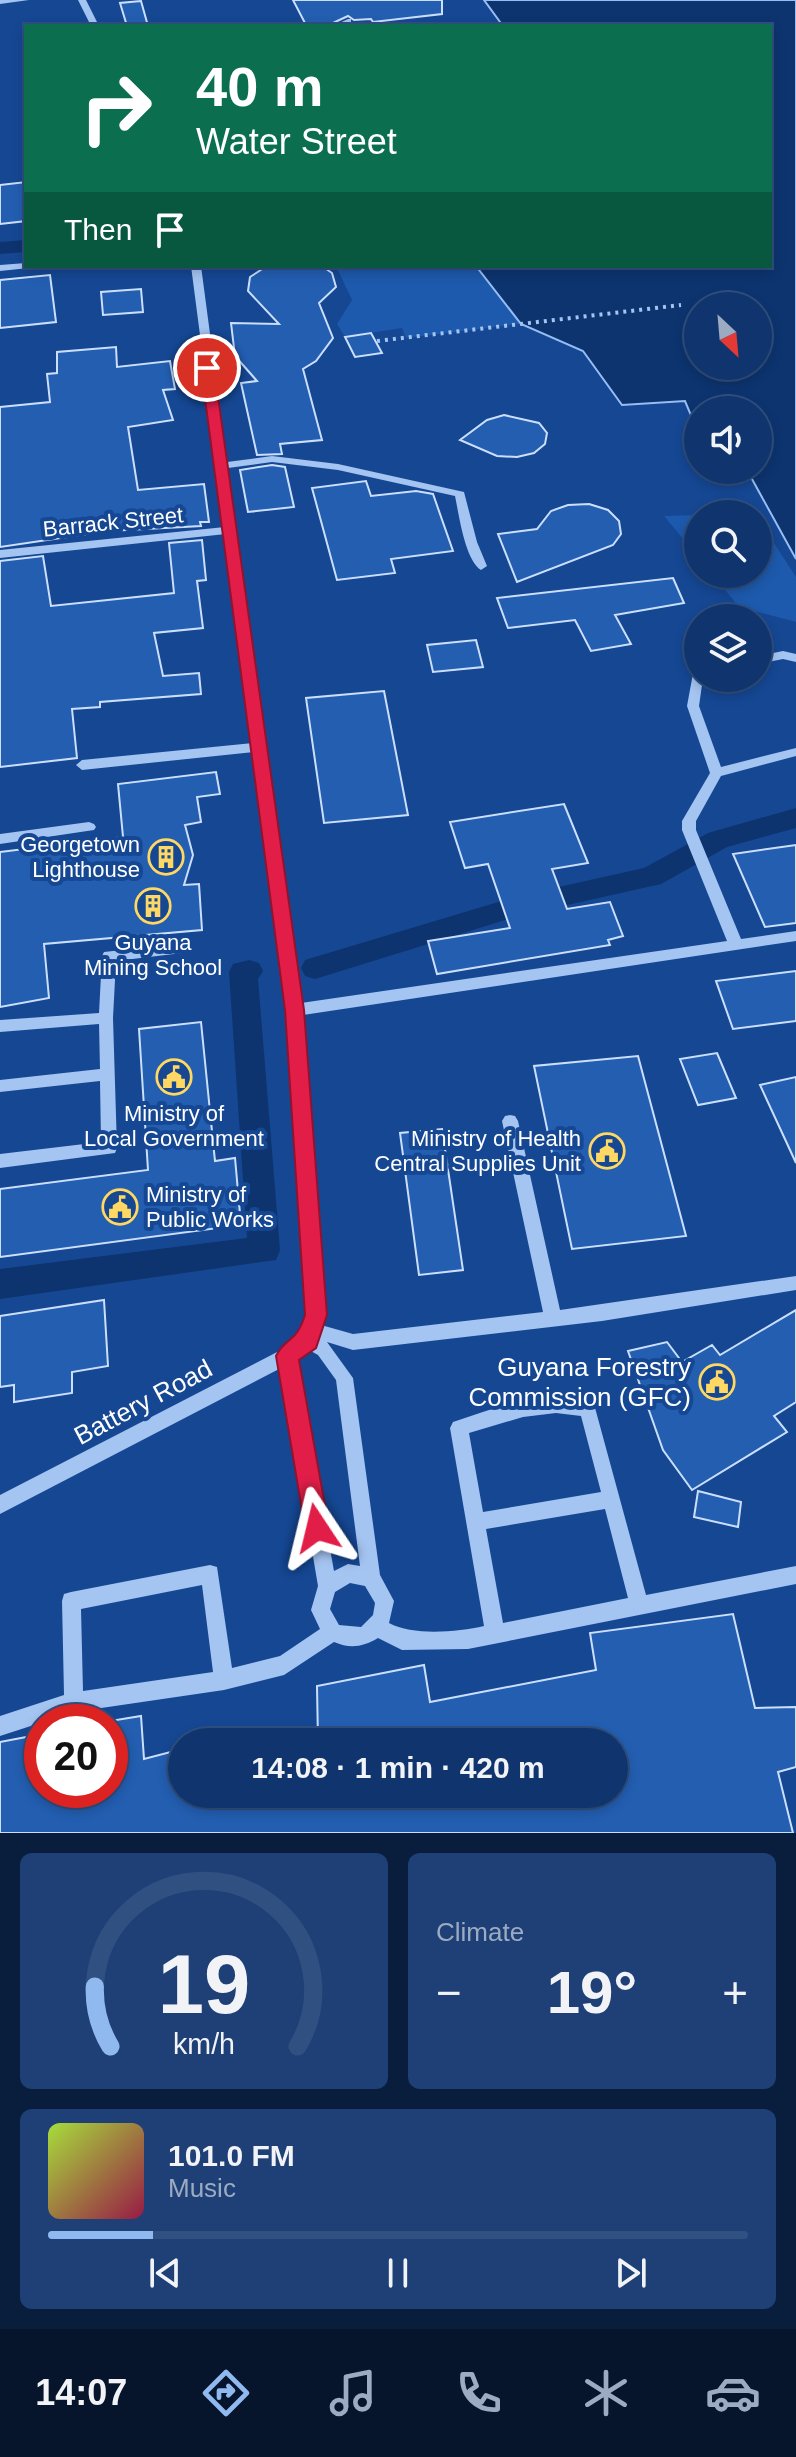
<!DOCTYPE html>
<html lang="en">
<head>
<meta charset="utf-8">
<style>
  body { margin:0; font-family:Helvetica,sans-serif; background:#1e4076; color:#f1f3f6; height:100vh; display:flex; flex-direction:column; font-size:30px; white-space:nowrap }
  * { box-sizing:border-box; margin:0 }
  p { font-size:26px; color:#9cabc2 }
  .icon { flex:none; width:44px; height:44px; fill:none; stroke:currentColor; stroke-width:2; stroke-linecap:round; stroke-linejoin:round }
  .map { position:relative; height:1833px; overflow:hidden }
  .panel { display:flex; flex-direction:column; gap:20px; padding:20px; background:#091d3c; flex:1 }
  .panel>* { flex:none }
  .guide { position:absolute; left:24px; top:24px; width:748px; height:244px; border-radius:0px; box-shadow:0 4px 12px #0003,0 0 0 2px #305081; background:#0b6e4f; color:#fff; overflow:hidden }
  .needle { width:52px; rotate:154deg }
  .controls { position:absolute; left:684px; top:292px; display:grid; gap:16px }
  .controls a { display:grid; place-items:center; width:88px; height:88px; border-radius:50%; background:#10356e; box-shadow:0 4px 12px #0003,0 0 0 2px #305081; font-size:40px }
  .speed { position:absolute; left:24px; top:1704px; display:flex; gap:16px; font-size:40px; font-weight:700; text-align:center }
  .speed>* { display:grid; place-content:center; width:104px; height:104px; border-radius:50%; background:#10356e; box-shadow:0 4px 12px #0003,0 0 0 2px #305081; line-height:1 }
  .speed .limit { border:12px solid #d22; background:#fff; color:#111 }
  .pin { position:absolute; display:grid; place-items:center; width:68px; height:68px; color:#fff; margin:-34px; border:4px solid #fff; border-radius:50%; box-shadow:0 2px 8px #0007 }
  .me { position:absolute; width:88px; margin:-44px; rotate:350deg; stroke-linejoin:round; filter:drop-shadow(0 0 6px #0008) }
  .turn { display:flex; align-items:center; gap:28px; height:168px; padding:0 40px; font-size:36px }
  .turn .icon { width:104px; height:104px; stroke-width:2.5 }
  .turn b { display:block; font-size:56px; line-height:68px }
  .then { display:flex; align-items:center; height:76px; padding:0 40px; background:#0003; gap:16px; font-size:30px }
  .big { font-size:60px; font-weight:700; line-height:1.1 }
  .panel .card { flex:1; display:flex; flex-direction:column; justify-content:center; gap:12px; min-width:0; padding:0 28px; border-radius:12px; background:#1e4076 }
  .panel .dial { align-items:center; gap:0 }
  .dial svg { height:208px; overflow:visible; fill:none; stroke:#305081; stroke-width:7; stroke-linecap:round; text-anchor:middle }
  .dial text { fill:#f1f3f6; stroke:none }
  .song { display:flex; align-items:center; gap:24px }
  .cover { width:96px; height:96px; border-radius:12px; background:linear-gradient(135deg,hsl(80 70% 55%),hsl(340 70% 35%)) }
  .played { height:8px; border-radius:4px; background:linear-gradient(90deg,#90b9f0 15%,#305081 15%) }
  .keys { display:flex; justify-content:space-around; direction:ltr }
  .heat { display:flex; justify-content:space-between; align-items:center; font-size:44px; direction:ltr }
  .panel .tiles { flex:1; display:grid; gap:20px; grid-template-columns:1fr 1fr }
  .card:last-child { grid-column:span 2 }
  .trip { position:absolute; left:168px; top:1728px; width:460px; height:80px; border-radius:40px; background:#10356e; box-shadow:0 4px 12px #0003,0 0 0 2px #305081; font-weight:700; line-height:80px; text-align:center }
  .tab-bar { display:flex; height:128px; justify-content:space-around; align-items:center; background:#06152c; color:#9cabc2 }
  .tab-bar .icon { width:56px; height:56px }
  .tab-bar .selected { color:#90b9f0 }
  .tab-bar b { font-size:36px; color:#f1f3f6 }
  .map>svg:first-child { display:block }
  .green { fill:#1d59ac }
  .water { fill:#0d346f; stroke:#96bef4; stroke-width:2; fill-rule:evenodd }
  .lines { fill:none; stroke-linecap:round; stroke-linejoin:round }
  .canal { fill:#0d346f; fill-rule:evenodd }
  .building { fill:#235eb1; stroke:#cbdffc; stroke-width:2 }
  .path { stroke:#a4c4f1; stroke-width:4; stroke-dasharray:3 5; stroke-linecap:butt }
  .minor { fill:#a4c4f1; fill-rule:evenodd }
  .route { fill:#e11d48; stroke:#92132f; stroke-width:2 }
  .labels { text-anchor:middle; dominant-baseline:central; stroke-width:8; stroke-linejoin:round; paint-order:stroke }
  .street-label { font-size:22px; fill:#fff; stroke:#154793 }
  .poi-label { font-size:22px; fill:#fff; stroke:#154793; text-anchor:end }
  .near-poi-label { font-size:26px; fill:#fff; stroke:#154793; text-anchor:end }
  .near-street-label { font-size:26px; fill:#fff; stroke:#154793 }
</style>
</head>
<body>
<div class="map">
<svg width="796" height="1833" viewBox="0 0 796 1833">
  <rect width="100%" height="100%" fill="#154793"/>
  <!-- green -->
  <path class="green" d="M 336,266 L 476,266 L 521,324 L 406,338 L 402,328 L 345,337 L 337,324 L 352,300 Z
    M 698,515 L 698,557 L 664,516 Z
    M 758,518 L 796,577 L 796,622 L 739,607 L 712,574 L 758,574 Z"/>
  <!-- water -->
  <path class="water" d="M 484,0 L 796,0 L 796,559 L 747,470 L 758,470 L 758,410 L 698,410 L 698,432 L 685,401 L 622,405 L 583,351 L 521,324 L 476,266 L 770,266 L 770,26 L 503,26 ZM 698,306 L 758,306 L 758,366 L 698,366 Z"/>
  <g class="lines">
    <!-- canal -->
    <path class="canal" d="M 26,240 L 26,252 L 0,254 L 0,242 Z
      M 796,808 L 796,828 L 727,847 L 661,884 L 518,916 L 315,979 L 305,976 L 301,968 L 305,960 L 518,896 L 644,868 L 708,833 Z
      M 249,960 L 259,963 L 263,971 L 258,979 L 280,1250 L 276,1260 L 0,1299 L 0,1269 L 247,1238 L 229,972 L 233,964 Z"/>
  </g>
  <!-- building -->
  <path class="building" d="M 293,0 L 442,0 L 442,14 L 373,22 L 371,19 L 354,20 L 348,16 L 333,23 L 306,25 Z
    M 141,1 L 148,26 L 127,26 L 120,3 Z
    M 26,182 L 26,221 L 0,224 L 0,185 Z
    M 267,266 L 322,266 L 332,273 L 336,287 L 319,303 L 333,338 L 316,361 L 303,369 L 322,440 L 280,444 L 282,454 L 257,455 L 241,383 L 257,381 L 235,356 L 231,323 L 279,324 L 248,291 L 250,277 Z
    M 50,275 L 56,322 L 0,328 L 0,280 Z
    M 141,289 L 143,312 L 103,315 L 101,292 Z
    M 371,333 L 382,353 L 355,357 L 345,337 Z
    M 116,347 L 117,367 L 170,361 L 175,389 L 163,390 L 173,420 L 128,427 L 138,490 L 204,484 L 209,522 L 200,522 L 201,526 L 108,531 L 0,547 L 0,407 L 50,402 L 47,374 L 57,373 L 57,352 Z
    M 504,415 L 539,423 L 547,433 L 545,444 L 534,453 L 517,457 L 497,456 L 460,440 L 487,420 Z
    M 272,465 L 285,467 L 294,507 L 248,512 L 240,470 Z
    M 366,481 L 371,496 L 416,491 L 433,494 L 453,551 L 391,559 L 395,573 L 337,580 L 312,488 Z
    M 589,504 L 608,510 L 619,521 L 621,534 L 613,545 L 517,582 L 498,534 L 537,529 L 551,511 L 568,505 Z
    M 202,540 L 206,580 L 197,581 L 203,628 L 154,633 L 163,676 L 199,673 L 201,694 L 100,702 L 100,707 L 72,709 L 77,758 L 0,767 L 0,561 L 43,556 L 51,606 L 174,593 L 169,543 Z
    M 673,578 L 684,603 L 615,615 L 631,644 L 591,651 L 575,620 L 508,628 L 497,598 Z
    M 476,640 L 483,667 L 433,672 L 427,645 Z
    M 384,691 L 408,815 L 324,823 L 306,698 Z
    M 216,772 L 220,794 L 197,797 L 201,822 L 185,825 L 193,855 L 184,885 L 199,884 L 202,930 L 44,944 L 49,998 L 0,1007 L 0,852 L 123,837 L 118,784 Z
    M 564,804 L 588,863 L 552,869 L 567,909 L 610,902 L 623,936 L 608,940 L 610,945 L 437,974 L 428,941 L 510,928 L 488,864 L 465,868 L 450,822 Z
    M 796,845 L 796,923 L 765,927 L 733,854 Z
    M 796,971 L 796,1021 L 733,1029 L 716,981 Z
    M 201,1022 L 215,1161 L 235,1158 L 241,1225 L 0,1257 L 0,1189 L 148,1170 L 139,1029 Z
    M 717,1053 L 736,1098 L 698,1105 L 680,1059 Z
    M 638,1056 L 686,1236 L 572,1249 L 534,1066 Z
    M 796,1077 L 796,1163 L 760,1085 Z
    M 442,1129 L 463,1270 L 419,1275 L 400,1133 Z
    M 104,1300 L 108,1366 L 72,1372 L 72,1393 L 14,1402 L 14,1385 L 0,1387 L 0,1316 Z
    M 796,1310 L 796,1402 L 774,1416 L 787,1432 L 692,1490 L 663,1450 L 628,1351 L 667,1342 L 682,1362 L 712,1345 L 720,1355 Z
    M 698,1491 L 741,1502 L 738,1527 L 694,1517 Z
    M 733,1614 L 755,1708 L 796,1707 L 796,1767 L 778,1772 L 793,1833 L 0,1833 L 0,1742 L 42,1734 L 42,1790 L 110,1790 L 110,1721 L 141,1716 L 144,1759 L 182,1749 L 182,1794 L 614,1794 L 614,1742 L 318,1742 L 317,1686 L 424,1665 L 430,1702 L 596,1670 L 590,1633 Z"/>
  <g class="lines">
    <!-- path -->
    <path class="path" d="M 377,341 L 681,305"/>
    <!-- minor -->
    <path class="minor" d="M 0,0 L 29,0 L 0,4 Z
      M 78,0 L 86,0 L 99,26 L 91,26 Z
      M 348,19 L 351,19 L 351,23 L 343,26 L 333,26 Z
      M 26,263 L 26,266 L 31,266 L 29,268 L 0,271 L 0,265 Z
      M 191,266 L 201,266 L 227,462 L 272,456 L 338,464 L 464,492 L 477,542 L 487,566 L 481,570 C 465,560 459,515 455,496 L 338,470 L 272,462 L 228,468 L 301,1003 L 727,941 L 682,830 L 682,821 L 710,773 L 687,706 L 694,668 L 698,667 L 698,678 L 703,678 L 699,706 L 721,767 L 796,748 L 796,756 L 721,776 L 696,821 L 696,830 L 741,939 L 796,931 L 796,941 L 303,1015 L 324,1315 L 321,1325 L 353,1334 L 543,1312 L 502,1121 L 505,1116 L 510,1115 L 515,1116 L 518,1121 L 560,1310 L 796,1276 L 796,1290 L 602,1321 L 353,1350 L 327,1342 L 353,1378 L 380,1575 L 394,1601 L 389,1623 C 413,1636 457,1632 484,1626 L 450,1428 L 453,1422 L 459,1420 C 503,1406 549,1386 594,1404 L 646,1595 L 796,1566 L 796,1584 L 468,1649 L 402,1650 L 378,1638 C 363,1647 350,1649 334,1642 L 284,1675 L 224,1690 L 74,1712 L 0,1736 L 0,1716 L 64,1695 L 62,1601 L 64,1594 L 71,1592 L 210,1565 L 217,1567 L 232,1668 L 280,1656 L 320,1629 L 311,1610 L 318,1586 L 281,1368 L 0,1514 L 0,1495 L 281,1350 L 301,1336 L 308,1315 L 288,1010 L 254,752 L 82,770 L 76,765 L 82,760 L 253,743 L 226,534 L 0,558 L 0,550 L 225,527 ZM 309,1350 L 318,1355 L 336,1380 L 360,1566 L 348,1564 L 334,1571 L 296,1359 ZM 556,1413 L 581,1416 L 601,1492 L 483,1512 L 469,1433 L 523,1417 ZM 605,1509 L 628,1598 L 503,1623 L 486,1529 ZM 350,1583 L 365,1586 L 375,1603 L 373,1615 L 361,1627 L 339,1625 L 330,1609 L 335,1592 ZM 202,1585 L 213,1672 L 83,1691 L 81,1609 Z
      M 783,651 L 796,654 L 796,662 L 783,659 L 758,664 L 758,656 Z
      M 89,822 L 94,824 L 96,827 L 94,830 L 0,844 L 0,834 Z
      M 177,944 L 182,945 L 184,949 L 182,953 L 116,961 L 113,1018 L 117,1148 L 115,1153 L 0,1168 L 0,1154 L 101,1142 L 100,1081 L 0,1092 L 0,1080 L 100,1069 L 99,1024 L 0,1032 L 0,1020 L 99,1013 L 102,956 L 104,952 Z"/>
  </g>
  <!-- route -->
  <path class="route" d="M 207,364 L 214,368 L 304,1010 L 327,1315 L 316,1348 L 299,1360 L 329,1528 L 326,1537 L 317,1540 L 309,1537 L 305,1528 L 276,1356 C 285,1337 296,1344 305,1315 L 285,1010 L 201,368 Z"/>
  <!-- icons -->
  <defs>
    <symbol id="building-ring" viewBox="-11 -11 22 22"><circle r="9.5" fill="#154793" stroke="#ffd864" stroke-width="1.5"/><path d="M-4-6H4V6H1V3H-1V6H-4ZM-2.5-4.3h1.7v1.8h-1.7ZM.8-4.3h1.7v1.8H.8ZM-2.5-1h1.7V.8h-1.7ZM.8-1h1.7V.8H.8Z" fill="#ffd864"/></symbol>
    <symbol id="civic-ring" viewBox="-11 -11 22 22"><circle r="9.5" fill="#154793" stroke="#ffd864" stroke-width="1.5"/><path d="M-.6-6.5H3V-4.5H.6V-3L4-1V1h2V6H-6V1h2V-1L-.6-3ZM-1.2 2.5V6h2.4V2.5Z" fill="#ffd864"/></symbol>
  </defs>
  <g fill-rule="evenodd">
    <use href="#building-ring" x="146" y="837" width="40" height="40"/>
    <use href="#building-ring" x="133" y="886" width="40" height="40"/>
    <use href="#civic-ring" x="154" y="1057" width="40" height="40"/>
    <use href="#civic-ring" x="587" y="1131" width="40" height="40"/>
    <use href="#civic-ring" x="100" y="1187" width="40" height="40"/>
    <use href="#civic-ring" x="697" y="1362" width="40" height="40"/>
  </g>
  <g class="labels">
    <!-- street labels -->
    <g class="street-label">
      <text transform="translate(113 522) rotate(-6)">Barrack Street</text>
    </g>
    <!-- poi labels -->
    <g class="poi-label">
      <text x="140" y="844">Georgetown<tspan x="140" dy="25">Lighthouse</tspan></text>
      <text x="153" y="942" text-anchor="middle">Guyana<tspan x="153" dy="25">Mining School</tspan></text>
      <text x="174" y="1113" text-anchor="middle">Ministry of<tspan x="174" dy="25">Local Government</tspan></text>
      <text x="581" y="1138">Ministry of Health<tspan x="581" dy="25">Central Supplies Unit</tspan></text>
      <text x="146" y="1194" text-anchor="start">Ministry of<tspan x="146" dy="25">Public Works</tspan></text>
    </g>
    <!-- near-poi labels -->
    <g class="near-poi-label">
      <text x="691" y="1367">Guyana Forestry<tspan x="691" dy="30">Commission (GFC)</tspan></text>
    </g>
    <!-- near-street labels -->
    <g class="near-street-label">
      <text transform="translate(143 1402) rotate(-28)">Battery Road</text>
    </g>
  </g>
</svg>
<div class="controls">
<a><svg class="needle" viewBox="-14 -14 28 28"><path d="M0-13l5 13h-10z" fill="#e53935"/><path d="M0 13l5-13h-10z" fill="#9cabc2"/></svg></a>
<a><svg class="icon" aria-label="sound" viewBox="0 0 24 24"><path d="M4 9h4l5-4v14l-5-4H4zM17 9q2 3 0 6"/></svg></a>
<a><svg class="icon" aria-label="search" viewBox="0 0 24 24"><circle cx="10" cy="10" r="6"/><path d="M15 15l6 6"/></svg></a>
<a><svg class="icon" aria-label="layers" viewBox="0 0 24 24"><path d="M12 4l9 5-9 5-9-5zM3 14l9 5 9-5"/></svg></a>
</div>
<div class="speed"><div class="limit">20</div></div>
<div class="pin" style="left:207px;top:368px;background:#d93025"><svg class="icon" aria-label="arrive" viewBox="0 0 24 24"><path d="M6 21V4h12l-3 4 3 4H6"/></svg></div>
<svg class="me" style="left:317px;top:1528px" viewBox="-20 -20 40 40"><path d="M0-17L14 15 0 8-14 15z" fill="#e11d48" stroke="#fff" stroke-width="4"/></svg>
<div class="trip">14:08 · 1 min · 420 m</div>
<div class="guide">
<div class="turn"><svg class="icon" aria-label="right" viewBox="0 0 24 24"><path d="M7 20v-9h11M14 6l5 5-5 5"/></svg><div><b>40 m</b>Water Street</div></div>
<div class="then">Then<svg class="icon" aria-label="arrive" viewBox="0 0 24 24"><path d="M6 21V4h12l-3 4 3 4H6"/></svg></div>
</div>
</div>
<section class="panel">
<div class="tiles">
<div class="card dial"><svg viewBox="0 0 100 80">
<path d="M14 69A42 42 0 1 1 86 69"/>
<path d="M14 69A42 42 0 0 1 8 46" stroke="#90b9f0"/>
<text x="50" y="56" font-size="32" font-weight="700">19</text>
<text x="50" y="72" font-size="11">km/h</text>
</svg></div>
<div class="card"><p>Climate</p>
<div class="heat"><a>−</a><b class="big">19°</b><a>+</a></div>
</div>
<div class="card">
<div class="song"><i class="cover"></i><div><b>101.0 FM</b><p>Music</p></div></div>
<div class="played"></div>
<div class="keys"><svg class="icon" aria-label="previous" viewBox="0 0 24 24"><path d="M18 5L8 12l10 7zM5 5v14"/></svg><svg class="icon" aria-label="pause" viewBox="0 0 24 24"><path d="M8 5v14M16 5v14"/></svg><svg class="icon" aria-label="next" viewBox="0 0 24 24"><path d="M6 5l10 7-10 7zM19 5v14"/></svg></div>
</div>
</div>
</section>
<nav class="tab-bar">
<b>14:07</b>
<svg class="icon selected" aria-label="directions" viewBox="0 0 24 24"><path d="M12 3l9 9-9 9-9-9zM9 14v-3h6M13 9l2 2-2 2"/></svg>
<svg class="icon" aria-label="music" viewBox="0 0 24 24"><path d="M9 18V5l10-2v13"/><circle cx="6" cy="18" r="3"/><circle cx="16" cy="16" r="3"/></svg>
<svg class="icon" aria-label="phone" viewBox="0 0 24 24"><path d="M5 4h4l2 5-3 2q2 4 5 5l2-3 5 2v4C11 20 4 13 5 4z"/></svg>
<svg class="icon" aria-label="climate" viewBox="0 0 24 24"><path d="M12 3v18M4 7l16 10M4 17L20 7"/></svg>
<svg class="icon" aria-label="car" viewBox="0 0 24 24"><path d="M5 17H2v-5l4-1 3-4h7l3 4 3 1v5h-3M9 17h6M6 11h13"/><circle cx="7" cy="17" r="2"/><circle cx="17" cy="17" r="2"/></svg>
</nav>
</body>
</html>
